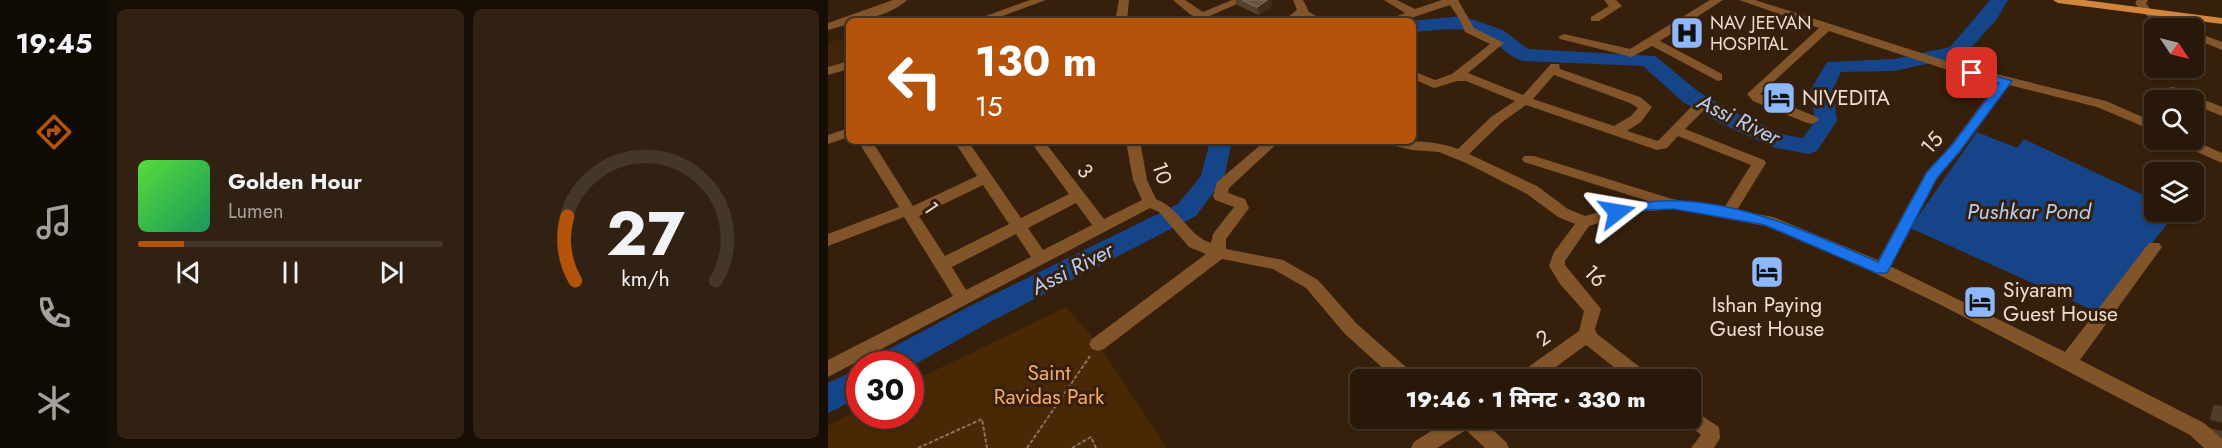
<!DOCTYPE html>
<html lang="hi">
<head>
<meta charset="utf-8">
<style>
  body { margin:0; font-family:Jost,"Noto Sans Devanagari",sans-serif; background:#302112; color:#f1f3f6; height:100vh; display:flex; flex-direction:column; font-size:22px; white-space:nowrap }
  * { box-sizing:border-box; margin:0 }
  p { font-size:20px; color:#a5a09c }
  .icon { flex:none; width:33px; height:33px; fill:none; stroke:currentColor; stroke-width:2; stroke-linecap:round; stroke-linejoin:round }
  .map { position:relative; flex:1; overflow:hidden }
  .panel { display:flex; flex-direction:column; gap:9px; padding:9px; background:#160d05; width:720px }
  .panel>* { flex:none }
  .hud { position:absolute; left:18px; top:18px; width:570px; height:126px; border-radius:9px; box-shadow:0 2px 4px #0004,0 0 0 2px #44372a; background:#b45309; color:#fff; overflow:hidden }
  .needle { width:39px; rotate:125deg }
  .controls { position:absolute; left:1316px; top:18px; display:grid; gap:12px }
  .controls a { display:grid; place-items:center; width:60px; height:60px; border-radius:9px; background:#281809; box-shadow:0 2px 4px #0004,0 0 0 2px #44372a; font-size:30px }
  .speed { position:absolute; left:18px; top:351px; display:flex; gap:12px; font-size:30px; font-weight:700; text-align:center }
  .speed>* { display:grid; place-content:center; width:78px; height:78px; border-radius:50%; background:#281809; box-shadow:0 2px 4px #0004,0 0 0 2px #44372a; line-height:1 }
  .speed .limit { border:9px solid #d22; background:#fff; color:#111 }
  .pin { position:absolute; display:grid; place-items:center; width:51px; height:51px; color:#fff; margin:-26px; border-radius:12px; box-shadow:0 3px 9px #0006 }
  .me { position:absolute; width:66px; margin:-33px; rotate:76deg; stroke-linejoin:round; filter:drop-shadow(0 0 4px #0008) }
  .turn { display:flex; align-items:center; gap:21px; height:126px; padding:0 30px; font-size:27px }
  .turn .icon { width:78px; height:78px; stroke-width:2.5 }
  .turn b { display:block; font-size:42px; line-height:51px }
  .panel .card { flex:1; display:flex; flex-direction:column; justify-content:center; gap:9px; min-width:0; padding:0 21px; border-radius:9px; background:#302112 }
  .panel .dial { align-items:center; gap:0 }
  .dial svg { height:156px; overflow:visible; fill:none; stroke:#44372a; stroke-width:7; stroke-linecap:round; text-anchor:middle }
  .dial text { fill:#f1f3f6; stroke:none }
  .song { display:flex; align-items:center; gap:18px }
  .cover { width:72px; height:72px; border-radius:9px; background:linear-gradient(135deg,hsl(110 70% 55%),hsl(150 70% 35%)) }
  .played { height:6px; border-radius:3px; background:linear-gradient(90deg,#b45309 15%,#44372a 15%) }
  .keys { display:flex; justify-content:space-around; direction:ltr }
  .panel .tiles { flex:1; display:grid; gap:9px; grid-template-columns:repeat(2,1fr) }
  .trip { position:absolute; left:522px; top:369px; width:351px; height:60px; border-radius:9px; background:#281809; box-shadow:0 2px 4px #0004,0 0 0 2px #44372a; font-weight:800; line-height:60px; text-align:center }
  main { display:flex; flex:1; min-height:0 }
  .dock { display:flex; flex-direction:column; width:108px; justify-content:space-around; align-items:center; background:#100a04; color:#a5a09c }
  .dock .icon { width:42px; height:42px }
  .dock .current { color:#b45309 }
  .dock b { font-size:27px; color:#f1f3f6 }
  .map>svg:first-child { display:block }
  .built { fill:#40250b }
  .green { fill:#492806 }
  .water { fill:#154489 }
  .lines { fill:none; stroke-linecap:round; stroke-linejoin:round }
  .river { fill:#154489; fill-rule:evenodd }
  .minor-tunnel { stroke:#513c2a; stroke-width:16; stroke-dasharray:16 8; stroke-linecap:butt }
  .path { stroke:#867362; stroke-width:2; stroke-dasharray:4 2; stroke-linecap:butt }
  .minor { fill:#825429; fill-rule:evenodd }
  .major { fill:#d1853d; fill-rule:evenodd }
  .wall { fill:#57412d }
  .shaded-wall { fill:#432d19 }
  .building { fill:#67523f; stroke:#7c6756; stroke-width:1.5 }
  .route { fill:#1a73e8; stroke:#114b97; stroke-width:1.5 }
  .labels { text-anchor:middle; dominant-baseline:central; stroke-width:6; stroke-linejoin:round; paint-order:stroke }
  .far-poi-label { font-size:18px; fill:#ecddd1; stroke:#36200c; text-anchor:start }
  .poi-label { font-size:21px; fill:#ecddd1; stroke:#36200c; text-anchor:start }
  .street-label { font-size:21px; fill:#ecddd1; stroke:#36200c }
  .park-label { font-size:21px; fill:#f8ab65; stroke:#36200c }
  .water-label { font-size:22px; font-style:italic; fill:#b4cef5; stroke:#36200c }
</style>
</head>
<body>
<main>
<nav class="dock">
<b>19:45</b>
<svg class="icon current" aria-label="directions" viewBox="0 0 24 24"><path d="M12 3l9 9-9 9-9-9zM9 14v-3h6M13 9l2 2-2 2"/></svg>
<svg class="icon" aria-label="music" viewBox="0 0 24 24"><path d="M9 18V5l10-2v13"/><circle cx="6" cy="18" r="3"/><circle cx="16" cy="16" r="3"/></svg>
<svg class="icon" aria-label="phone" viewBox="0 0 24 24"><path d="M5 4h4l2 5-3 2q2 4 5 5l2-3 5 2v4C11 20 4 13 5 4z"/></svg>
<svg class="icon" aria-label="climate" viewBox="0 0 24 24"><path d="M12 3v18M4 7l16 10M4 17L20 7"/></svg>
</nav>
<section class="panel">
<div class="tiles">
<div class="card">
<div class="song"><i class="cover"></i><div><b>Golden Hour</b><p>Lumen</p></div></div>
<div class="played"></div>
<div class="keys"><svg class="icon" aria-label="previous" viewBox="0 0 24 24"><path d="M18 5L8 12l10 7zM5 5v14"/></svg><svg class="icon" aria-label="pause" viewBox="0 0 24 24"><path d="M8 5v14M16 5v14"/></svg><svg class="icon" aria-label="next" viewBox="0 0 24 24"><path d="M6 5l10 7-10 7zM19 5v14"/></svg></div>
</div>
<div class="card dial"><svg viewBox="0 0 100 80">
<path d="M14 69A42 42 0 1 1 86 69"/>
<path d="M14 69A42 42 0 0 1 10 36" stroke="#b45309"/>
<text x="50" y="56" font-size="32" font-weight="700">27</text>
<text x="50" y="72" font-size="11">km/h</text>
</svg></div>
</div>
</section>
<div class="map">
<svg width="1394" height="448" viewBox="0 0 1394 448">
  <rect width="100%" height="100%" fill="#36200c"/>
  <!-- built -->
  <path class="built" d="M 21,37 L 21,65 L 0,71 L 0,43 Z"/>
  <!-- green -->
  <path class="green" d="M 238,307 L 270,344 L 339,448 L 0,448 L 0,426 L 31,409 L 32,416 L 82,416 L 83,382 Z"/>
  <!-- water -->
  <path class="water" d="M 1149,132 L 1189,148 L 1196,139 L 1326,200 L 1326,212 L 1349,212 L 1269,312 L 1082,228 Z"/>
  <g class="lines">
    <!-- river -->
    <path class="river" d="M 1162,0 L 1180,0 L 1169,19 L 1136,56 L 1066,71 L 1013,72 L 1005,89 L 1009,121 L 989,151 L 981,154 L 944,147 L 892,123 L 855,102 L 815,66 L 695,61 C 683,58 674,48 664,40 C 640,24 612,30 585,32 L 585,21 L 582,21 L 634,16 L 675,30 L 700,49 L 827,56 L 871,92 L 908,113 L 957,135 L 975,138 L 987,121 L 983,89 L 999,62 L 1066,59 L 1122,47 Z
      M 382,141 L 404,141 L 396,178 L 368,216 L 162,322 L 82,367 L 82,364 L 46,364 L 50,355 L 142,306 L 350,204 L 373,176 Z
      M 32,368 L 32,397 L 0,413 L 0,383 Z"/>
    <!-- minor-tunnel -->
    <path class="minor-tunnel" d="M 1384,445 L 1394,404"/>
    <!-- path -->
    <path class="path" d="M 90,448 L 154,419 L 159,448
      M 199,448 L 262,356
      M 244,448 L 263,437 L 268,448"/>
    <!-- minor -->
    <path class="minor" d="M 65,0 L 79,0 C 67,12 39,21 21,21 L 21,24 L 0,30 L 0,23 Z
      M 202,0 L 218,0 L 161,21 L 144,21 Z
      M 291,0 L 301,0 L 299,21 L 287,21 Z
      M 345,0 L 357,0 L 375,12 L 404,0 L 418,0 L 375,19 L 363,15 Z
      M 465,0 L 475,0 L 481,12 L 497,21 L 482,21 L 473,17 L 468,21 L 455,21 L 469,10 Z
      M 556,0 L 569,0 L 587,9 L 614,0 L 630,0 L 646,28 L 676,43 L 640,73 L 695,95 L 723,64 L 731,64 L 732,69 L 812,97 L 824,107 L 813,122 L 799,131 L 830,141 L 869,101 L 879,101 L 880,104 L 879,107 L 857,129 L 936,160 L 938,163 L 909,210 L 945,217 L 1050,260 L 1098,172 L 1123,145 L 1170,82 L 1123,71 L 1001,31 L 932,94 L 989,117 L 991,120 L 984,124 L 979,123 L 925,101 L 919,94 L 991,28 L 911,0 L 927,0 L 1131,65 L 1278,101 L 1326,122 L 1326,131 L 1269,107 L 1181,85 L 1133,151 L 1109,178 L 1062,266 L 1237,352 L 1321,243 L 1331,243 L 1334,247 L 1331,251 L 1252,360 L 1376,423 L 1394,439 L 1394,448 L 1376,448 L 1362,435 L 1113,305 L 1022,261 L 937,226 L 846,209 L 806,212 L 761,226 L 737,261 L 737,265 L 773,309 L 767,329 L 769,334 L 822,375 L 825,380 L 802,380 L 758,345 L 710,380 L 686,380 L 689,375 L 751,331 L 756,311 L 732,284 L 721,266 L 726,252 L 747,224 L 730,217 L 699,194 L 638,163 L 611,152 L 584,150 L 559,144 L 557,141 C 582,141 607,140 630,149 L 663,117 L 687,101 L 638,81 L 629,81 L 606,88 L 585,79 L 585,71 L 607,80 L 624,74 L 662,44 L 637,32 L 632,20 L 622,5 L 574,21 L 557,21 L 577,13 ZM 726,75 L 802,103 L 810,108 L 803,116 L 786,126 L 705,99 ZM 698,105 L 829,150 L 839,148 L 850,136 L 923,165 L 896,208 L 844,199 L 706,156 L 696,156 L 694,159 L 696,162 L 820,201 L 806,202 L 757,216 L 740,209 L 709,186 L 641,154 L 673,123 Z
      M 776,0 L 788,0 L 794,6 L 771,21 L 763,21 L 763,17 L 781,6 Z
      M 882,0 L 895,0 L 832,41 L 894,74 L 894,80 L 890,81 L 824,46 L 804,57 L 732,39 L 730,37 L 736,34 L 802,49 Z
      M 1309,0 L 1320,0 L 1318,3 L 1322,9 L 1358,28 C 1339,30 1317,18 1307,3 Z
      M 1365,31 L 1394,42 L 1394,50 L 1365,38 Z
      M 21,61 L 21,69 L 0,75 L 0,67 Z
      M 1345,87 L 1394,107 L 1394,116 L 1365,104 L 1365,100 L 1356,100 L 1341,94 L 1341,88 Z
      M 21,128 L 21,137 L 0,144 L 0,135 Z
      M 1347,140 L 1365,140 L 1394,153 L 1394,163 L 1349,143 Z
      M 30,141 L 44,141 L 85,206 L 149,176 L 126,141 L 140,141 L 193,218 L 241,194 L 202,141 L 216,141 L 276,219 L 314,200 L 305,180 L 298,141 L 312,141 L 319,180 L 328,199 C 354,210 358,234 383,243 L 385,234 L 406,207 L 387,200 L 385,196 L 389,182 L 437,141 L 452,141 L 401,188 L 400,193 L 417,199 L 421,208 L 398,239 L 398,249 L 455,260 L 490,280 L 529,324 L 587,375 L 590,380 L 568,380 L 517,334 L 478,288 L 445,269 L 394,259 L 276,349 L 270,351 L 264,349 L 261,344 L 264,339 L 378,254 L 361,247 L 331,212 L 322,208 L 0,377 L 0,360 L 125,296 L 76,217 L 0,246 L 0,234 L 71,207 ZM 155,185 L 181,224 L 117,256 L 91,216 ZM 248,203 L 264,225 L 215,250 L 200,228 ZM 188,234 L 203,257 L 138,290 L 124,267 Z
      M 862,408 L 891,427 L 892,438 L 886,448 L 863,448 L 873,435 L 854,418 L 862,418 Z
      M 623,418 L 652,418 L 678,442 L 681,448 L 657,448 L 638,430 L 609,448 L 583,448 L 586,442 Z"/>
    <!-- major -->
    <path class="major" d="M 1225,0 L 1256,0 L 1394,18 L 1394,24 L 1230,3 Z"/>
  </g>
  <!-- wall -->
  <path class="wall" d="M 407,0 L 443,0 L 444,6 L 431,15 L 409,5 Z"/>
  <!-- shaded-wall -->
  <path class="shaded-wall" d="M 439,0 L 443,0 L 444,6 L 431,15 L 429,7 Z"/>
  <!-- building -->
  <path class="building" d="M 414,0 L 439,0 L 429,7 Z"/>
  <!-- route -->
  <path class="route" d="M 1144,69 L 1184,81 L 1132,151 L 1109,178 L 1059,273 L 1048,273 L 937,225 L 846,209 L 820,210 L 789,217 L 783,212 L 785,209 C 876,182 968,227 1050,262 L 1099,172 L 1124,145 L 1171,83 L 1140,75 L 1138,73 Z"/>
  <!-- icons -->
  <defs>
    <symbol id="hospital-square" viewBox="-11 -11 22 22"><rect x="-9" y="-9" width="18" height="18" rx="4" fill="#8db9fc" stroke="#36200c"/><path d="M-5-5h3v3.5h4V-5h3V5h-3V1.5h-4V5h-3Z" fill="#111"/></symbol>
    <symbol id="hotel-square" viewBox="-11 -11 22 22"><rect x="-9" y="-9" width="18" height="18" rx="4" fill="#8db9fc" stroke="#36200c"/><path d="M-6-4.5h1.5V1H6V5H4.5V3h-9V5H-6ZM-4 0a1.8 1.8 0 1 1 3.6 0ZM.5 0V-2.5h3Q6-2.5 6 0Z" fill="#111"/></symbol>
  </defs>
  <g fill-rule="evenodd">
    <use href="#hospital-square" x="840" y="14" width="38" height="38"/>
    <use href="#hotel-square" x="932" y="79" width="38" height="38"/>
    <use href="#hotel-square" x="920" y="253" width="38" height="38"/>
    <use href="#hotel-square" x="1133" y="283" width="38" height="38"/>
  </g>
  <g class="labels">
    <!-- far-poi labels -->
    <g class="far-poi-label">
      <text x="882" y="23">NAV JEEVAN<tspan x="882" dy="21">HOSPITAL</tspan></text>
    </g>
    <!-- poi labels -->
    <g class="poi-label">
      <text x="974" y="98">NIVEDITA</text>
      <text x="1175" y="290">Siyaram<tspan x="1175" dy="24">Guest House</tspan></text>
      <text x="939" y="305" text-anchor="middle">Ishan Paying<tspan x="939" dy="24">Guest House</tspan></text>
    </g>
    <!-- street labels -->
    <g class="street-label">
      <text transform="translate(1104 143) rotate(-49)">15</text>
      <text transform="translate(257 171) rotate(52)">3</text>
      <text transform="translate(334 173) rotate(72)">10</text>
      <text transform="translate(103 208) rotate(56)">1</text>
      <text transform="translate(767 276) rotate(47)">16</text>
      <text transform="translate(715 338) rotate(-35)">2</text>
    </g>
    <!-- park labels -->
    <g class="park-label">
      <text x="221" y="373">Saint<tspan x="221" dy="24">Ravidas Park</tspan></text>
    </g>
    <!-- water labels -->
    <g class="water-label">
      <text transform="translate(911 119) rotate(26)">Assi River</text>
      <text x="1201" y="211">Pushkar Pond</text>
      <text transform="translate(244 268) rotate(-27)">Assi River</text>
    </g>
  </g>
</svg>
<div class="controls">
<a><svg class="needle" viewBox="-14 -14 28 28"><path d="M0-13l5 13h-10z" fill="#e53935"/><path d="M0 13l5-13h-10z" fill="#a5a09c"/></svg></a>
<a><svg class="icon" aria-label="search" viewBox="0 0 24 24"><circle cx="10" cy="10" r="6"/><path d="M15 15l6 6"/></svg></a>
<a><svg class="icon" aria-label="layers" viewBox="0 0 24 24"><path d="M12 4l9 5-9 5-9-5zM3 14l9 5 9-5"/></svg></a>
</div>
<div class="speed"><div class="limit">30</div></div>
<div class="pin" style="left:1144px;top:73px;background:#d93025"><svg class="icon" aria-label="arrive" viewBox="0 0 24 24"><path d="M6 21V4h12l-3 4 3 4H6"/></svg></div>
<svg class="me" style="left:789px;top:212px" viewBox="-20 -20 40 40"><path d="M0-17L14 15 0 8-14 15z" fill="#1a73e8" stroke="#fff" stroke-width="4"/></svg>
<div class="trip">19:46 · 1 मिनट · 330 m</div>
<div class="hud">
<div class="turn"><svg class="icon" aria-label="left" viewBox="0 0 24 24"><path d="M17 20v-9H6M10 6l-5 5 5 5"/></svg><div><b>130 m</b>15</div></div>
</div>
</div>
</main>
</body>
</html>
